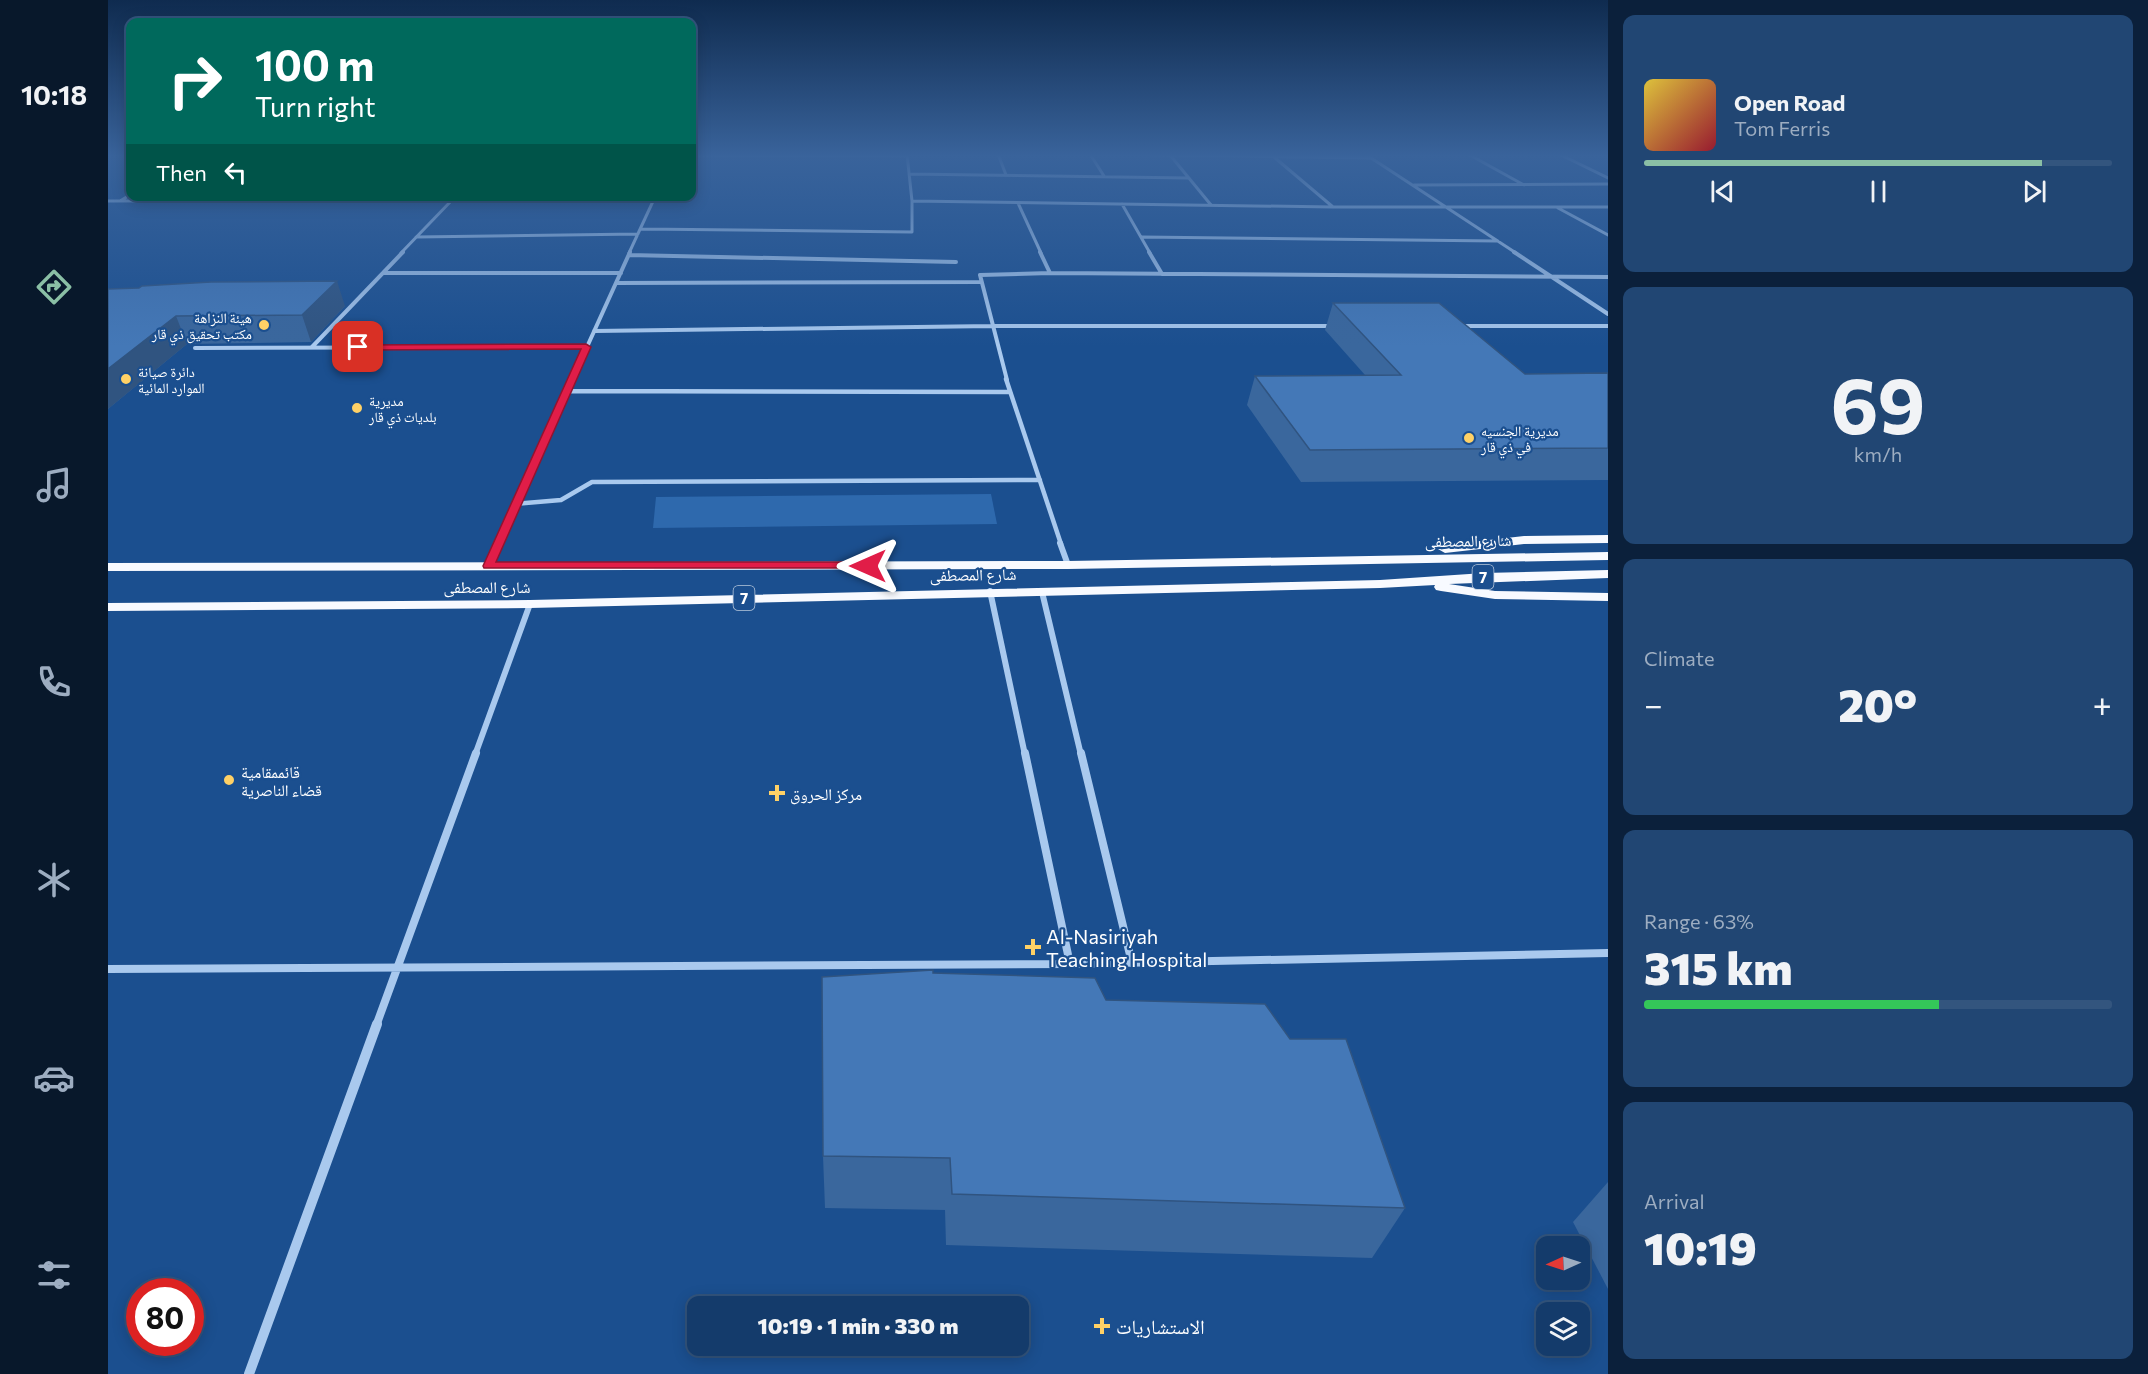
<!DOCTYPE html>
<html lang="en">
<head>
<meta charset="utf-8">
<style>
  body { margin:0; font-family:Commissioner,"Noto Naskh Arabic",sans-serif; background:#214673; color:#f1f3f6; height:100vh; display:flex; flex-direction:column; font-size:22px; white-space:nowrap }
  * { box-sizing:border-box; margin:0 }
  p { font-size:20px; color:#9dadc1 }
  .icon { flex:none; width:33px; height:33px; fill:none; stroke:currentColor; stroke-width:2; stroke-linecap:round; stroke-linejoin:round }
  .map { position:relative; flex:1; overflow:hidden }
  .drawer { display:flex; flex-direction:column; gap:15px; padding:15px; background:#0b203b; width:540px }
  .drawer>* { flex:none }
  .top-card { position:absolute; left:18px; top:18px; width:570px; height:183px; border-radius:12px; box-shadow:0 3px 15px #0003,0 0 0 2px #33557e; background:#00695c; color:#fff; overflow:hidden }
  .needle { width:39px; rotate:267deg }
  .fabs { position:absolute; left:1428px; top:1236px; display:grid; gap:12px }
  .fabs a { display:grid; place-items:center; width:54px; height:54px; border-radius:12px; background:#143b6b; box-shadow:0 3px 15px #0003,0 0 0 2px #33557e; font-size:30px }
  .speed { position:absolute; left:18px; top:1278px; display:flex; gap:12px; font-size:30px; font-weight:700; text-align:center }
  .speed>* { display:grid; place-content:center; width:78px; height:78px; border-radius:50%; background:#143b6b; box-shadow:0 3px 15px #0003,0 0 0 2px #33557e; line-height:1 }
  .speed .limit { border:9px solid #d22; background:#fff; color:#111 }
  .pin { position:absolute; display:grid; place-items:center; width:51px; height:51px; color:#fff; margin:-26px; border-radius:12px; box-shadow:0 3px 9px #0006 }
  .me { position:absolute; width:66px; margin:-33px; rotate:270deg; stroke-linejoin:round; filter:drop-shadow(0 0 4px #0008) }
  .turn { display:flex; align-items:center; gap:21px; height:126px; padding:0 30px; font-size:27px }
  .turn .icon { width:78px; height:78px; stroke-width:2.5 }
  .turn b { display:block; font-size:42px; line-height:51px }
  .then { display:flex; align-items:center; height:57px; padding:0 30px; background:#0003; gap:12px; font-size:22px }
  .big { font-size:45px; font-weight:800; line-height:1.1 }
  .drawer .widget { flex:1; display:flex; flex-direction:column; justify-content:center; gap:9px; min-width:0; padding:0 21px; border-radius:12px; background:#214673 }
  .drawer .dial { align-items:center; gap:0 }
  .dial b { font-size:78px; line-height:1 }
  .song { display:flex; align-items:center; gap:18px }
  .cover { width:72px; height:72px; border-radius:9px; background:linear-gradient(135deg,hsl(50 70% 55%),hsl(350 70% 35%)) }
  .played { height:6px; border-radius:3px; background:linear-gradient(90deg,#8abfa5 85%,#33557e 85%) }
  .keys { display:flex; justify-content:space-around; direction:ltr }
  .heat { display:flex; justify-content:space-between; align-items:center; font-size:33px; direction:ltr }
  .charge { height:9px; border-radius:4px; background:linear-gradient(90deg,#34c759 63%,#33557e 0) }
  .trip { position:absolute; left:579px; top:1296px; width:342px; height:60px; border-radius:12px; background:#143b6b; box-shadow:0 3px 15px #0003,0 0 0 2px #33557e; font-weight:800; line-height:60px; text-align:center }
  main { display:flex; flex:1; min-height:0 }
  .menu { display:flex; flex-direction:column; width:108px; justify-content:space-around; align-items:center; background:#08182b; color:#9dadc1 }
  .menu .icon { width:42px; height:42px }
  .menu .active { color:#8abfa5 }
  .menu b { font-size:27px; color:#f1f3f6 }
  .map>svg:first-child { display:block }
  .green { fill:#2e69ad }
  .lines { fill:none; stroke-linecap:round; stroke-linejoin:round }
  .minor-far5 { stroke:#a9c9ee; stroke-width:3 }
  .minor-far4 { stroke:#a9c9ee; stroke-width:4 }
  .minor-far3 { stroke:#a9c9ee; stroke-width:4.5 }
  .minor-far2 { stroke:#a9c9ee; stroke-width:6 }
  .minor-far1 { stroke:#a9c9ee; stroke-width:8 }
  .minor { stroke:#a9c9ee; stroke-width:10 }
  .trunk { fill:#f8faff; fill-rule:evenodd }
  .wall { fill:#3a679d }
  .shaded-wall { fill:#305480 }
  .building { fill:#4478b7; stroke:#305480; stroke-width:1.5 }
  .route { fill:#e11d48; stroke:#92132f; stroke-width:1.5 }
  .poi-dot { fill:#ffd166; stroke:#1b4f8f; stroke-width:2 }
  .labels { text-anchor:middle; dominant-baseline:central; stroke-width:4.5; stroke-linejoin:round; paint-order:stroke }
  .far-poi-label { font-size:14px; fill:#fff; stroke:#1b4f8f; text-anchor:start }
  .shield { fill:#1b4f8f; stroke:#bbcadd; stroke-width:1.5 }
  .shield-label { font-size:15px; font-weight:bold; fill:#fff }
  .street-label { font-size:16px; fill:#fff; stroke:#1b4f8f }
  .poi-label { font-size:16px; fill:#fff; stroke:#1b4f8f; text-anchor:start }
  .near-poi-label { font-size:20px; fill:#fff; stroke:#1b4f8f; text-anchor:start }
</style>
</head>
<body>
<main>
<nav class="menu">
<b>10:18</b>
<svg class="icon active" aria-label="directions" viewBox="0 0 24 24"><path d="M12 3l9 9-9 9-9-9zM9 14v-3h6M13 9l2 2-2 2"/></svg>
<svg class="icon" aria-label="music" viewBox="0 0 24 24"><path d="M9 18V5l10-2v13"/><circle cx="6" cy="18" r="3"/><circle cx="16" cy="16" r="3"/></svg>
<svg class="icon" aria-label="phone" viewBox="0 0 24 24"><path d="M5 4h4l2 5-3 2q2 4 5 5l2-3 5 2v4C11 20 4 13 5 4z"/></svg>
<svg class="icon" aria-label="climate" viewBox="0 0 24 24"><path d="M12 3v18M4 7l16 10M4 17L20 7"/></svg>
<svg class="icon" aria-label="car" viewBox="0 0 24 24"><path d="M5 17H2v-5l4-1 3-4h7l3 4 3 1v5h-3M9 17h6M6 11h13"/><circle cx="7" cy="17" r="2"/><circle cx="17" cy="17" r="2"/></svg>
<svg class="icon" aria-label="filters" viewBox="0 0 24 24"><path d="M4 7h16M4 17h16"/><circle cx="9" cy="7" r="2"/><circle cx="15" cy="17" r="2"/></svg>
</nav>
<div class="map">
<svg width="1500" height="1374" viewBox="0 0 1500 1374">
  <rect width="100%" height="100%" fill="#1b4f8f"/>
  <!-- green -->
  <path class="green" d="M 883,494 L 889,524 L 545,528 L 548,497 Z"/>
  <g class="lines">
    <!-- minor-far5 -->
    <path class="minor-far5" d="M 890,154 L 898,175
      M 982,154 L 996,176
      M 1001,154 L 1262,158
      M 1257,154 L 1408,253
      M 1360,154 L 1416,185
      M 1451,154 L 1500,178
      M 584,155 L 799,156
      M 1062,155 L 1103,205
      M 1166,157 L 1225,207
      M 801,174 L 1081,178
      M 1306,185 L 1500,184
      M 0,201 L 546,199
      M 12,201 L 22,195
      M 804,201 L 1225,207 L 1500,207
      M 910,203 L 933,253
      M 1014,204 L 1042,253
      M 1450,208 L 1500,235
      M 533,229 L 804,232 L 804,201 L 799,154
      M 308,237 L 530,234
      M 1034,237 L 1390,241
      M 293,253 L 345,199
      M 521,253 L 547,197"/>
    <!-- minor-far4 -->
    <path class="minor-far4" d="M 932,252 L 942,273
      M 1041,252 L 1054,274
      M 1406,252 L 1500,314
      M 521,255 L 848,262
      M 275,273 L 513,273
      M 508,283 L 872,282
      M 1353,326 L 1500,326
      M 486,331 L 885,326 L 1226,326
      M 204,347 L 295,252
      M 87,348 L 479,347
      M 464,380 L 522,252
      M 899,380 L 872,275 L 942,273 L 1500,277"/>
    <!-- minor-far3 -->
    <path class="minor-far3" d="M 898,379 L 953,544
      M 458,391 L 902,392
      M 406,504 L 453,500 L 484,482 L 932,480
      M 390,544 L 464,379"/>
    <!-- minor-far2 -->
    <path class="minor-far2" d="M 952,543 L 960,565
      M 380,565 L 390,543
      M 882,591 L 917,755
      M 934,592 L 973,755
      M 367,755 L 422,604"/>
    <!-- minor-far1 -->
    <path class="minor-far1" d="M 917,753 L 962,964
      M 973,753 L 1024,963
      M 0,969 L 962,964 L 1500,953
      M 268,1026 L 368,753"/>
    <!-- minor -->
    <path class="minor" d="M 141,1374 L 269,1024"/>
    <!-- trunk -->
    <path class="trunk" d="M 1500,535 L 1500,543 L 1416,544 L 1337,553 L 1330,549 L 1337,545 L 1416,536 Z
      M 1500,552 L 1500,560 L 960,569 L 0,571 L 0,563 L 960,561 Z
      M 1500,570 L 1500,578 L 1341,584 L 1387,591 L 1500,593 L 1500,601 L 1387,599 L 1333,591 L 1328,590 L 1326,587 L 1327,585 L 1272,588 L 422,608 L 0,611 L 0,603 L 422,600 L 1272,580 L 1376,573 Z"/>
  </g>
  <!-- wall -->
  <path class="wall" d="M 31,288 L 237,306 L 203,342 L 79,344 L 0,409 L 0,289 Z
    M 1225,303 L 1417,374 L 1500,373 L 1500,480 L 1193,482 L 1139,405 L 1147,376 L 1257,375 L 1217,330 Z
    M 825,973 L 998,1000 L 1297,1208 L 1264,1258 L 838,1245 L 837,1210 L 717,1208 L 715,1156 Z
    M 1500,1182 L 1500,1289 L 1465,1222 Z"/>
  <!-- shaded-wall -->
  <path class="shaded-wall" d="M 229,281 L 237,306 L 203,342 L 194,315 Z
    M 68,316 L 79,344 L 0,409 L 0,369 Z"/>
  <!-- building -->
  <path class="building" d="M 229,281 L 194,315 L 68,316 L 0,369 L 0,289 L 31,288 L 34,286 L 103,282 Z
    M 1225,303 L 1331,303 L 1417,374 L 1500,373 L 1500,448 L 1202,450 L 1147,376 L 1293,375 Z
    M 825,970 L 825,973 L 987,978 L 998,1000 L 1157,1004 L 1182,1039 L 1238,1039 L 1297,1208 L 844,1194 L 842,1158 L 715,1156 L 714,977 Z"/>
  <!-- sky -->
  <linearGradient id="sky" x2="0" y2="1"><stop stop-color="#0f2b4f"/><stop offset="0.45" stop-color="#39639b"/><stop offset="1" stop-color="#39639b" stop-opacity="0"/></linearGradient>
  <rect width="1500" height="346" fill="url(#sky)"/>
  <!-- route -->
  <path class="route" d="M 478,344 L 483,347 L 388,562 L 760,562 L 764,563 L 764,568 L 376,568 L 375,566 L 473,349 L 250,350 L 246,347 L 250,345 Z"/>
  <!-- markers -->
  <g class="poi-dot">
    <circle cx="156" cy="325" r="6"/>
    <circle cx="18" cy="379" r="6"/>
    <circle cx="249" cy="408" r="6"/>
    <circle cx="1361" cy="438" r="6"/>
    <circle cx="121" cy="780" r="6"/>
    <path d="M666 784h6v6h6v6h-6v6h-6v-6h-6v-6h6z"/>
    <path d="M922 938h6v6h6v6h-6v6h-6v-6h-6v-6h6z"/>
    <path d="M991 1317h6v6h6v6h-6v6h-6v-6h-6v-6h6z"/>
  </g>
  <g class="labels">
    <!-- far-poi labels -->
    <g class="far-poi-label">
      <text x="144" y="317" text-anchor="end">هيئة النزاهة<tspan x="144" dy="16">مكتب تحقيق ذي قار</tspan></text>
      <text x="30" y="371">دائرة صيانة<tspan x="30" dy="16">الموارد المائية</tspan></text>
      <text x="261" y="400">مديرية<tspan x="261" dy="16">بلديات ذي قار</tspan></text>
      <text x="1373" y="430">مديرية الجنسيه<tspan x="1373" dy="16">في ذي قار</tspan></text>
    </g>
    <!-- shield labels -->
    <g class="shield">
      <rect x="1364.5" y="565" width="21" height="24" rx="4.5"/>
      <rect x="625.5" y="586" width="21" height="24" rx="4.5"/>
    </g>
    <g class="shield-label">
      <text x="1375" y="577">7</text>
      <text x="636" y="598">7</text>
    </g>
    <!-- street labels -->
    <g class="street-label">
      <text transform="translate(1360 540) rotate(-1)">شارع المصطفى</text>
      <text transform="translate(865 574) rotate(-1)">شارع المصطفى</text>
      <text x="379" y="586">شارع المصطفى</text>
    </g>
    <!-- poi labels -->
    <g class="poi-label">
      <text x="133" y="771">قائممقامية<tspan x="133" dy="18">قضاء الناصرية</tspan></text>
      <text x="682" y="793">مركز الحروق</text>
    </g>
    <!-- near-poi labels -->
    <g class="near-poi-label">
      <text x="938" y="936">Al-Nasiriyah<tspan x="938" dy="23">Teaching Hospital</tspan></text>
      <text x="1008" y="1326">الاستشاريات</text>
    </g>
  </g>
</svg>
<div class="fabs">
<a><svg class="needle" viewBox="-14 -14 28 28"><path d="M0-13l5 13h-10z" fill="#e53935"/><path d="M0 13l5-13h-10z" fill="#9dadc1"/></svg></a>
<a><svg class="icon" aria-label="layers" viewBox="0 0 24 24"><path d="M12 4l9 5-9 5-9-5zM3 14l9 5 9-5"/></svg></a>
</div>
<div class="speed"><div class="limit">80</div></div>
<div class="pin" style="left:250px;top:347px;background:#d93025"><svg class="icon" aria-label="arrive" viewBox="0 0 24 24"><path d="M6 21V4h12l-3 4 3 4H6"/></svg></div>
<svg class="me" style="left:760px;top:566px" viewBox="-20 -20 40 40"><path d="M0-17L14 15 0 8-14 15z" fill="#e11d48" stroke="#fff" stroke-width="4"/></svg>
<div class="trip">10:19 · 1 min · 330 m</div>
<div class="top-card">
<div class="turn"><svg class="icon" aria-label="right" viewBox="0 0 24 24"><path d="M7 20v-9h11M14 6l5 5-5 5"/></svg><div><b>100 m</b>Turn right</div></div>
<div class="then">Then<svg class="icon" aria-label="left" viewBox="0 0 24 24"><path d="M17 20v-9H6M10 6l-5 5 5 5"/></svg></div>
</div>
</div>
<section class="drawer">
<div class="widget">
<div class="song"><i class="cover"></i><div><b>Open Road</b><p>Tom Ferris</p></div></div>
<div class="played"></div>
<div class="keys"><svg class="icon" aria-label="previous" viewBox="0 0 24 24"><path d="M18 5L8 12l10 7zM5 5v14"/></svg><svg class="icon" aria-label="pause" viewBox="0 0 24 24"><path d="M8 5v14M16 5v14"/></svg><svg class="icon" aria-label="next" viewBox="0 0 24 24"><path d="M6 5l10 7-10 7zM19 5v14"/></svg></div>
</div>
<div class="widget dial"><b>69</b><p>km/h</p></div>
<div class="widget"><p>Climate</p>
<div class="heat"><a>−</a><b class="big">20°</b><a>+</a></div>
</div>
<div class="widget"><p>Range · 63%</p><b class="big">315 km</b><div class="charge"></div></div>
<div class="widget"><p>Arrival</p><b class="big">10:19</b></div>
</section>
</main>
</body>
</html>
